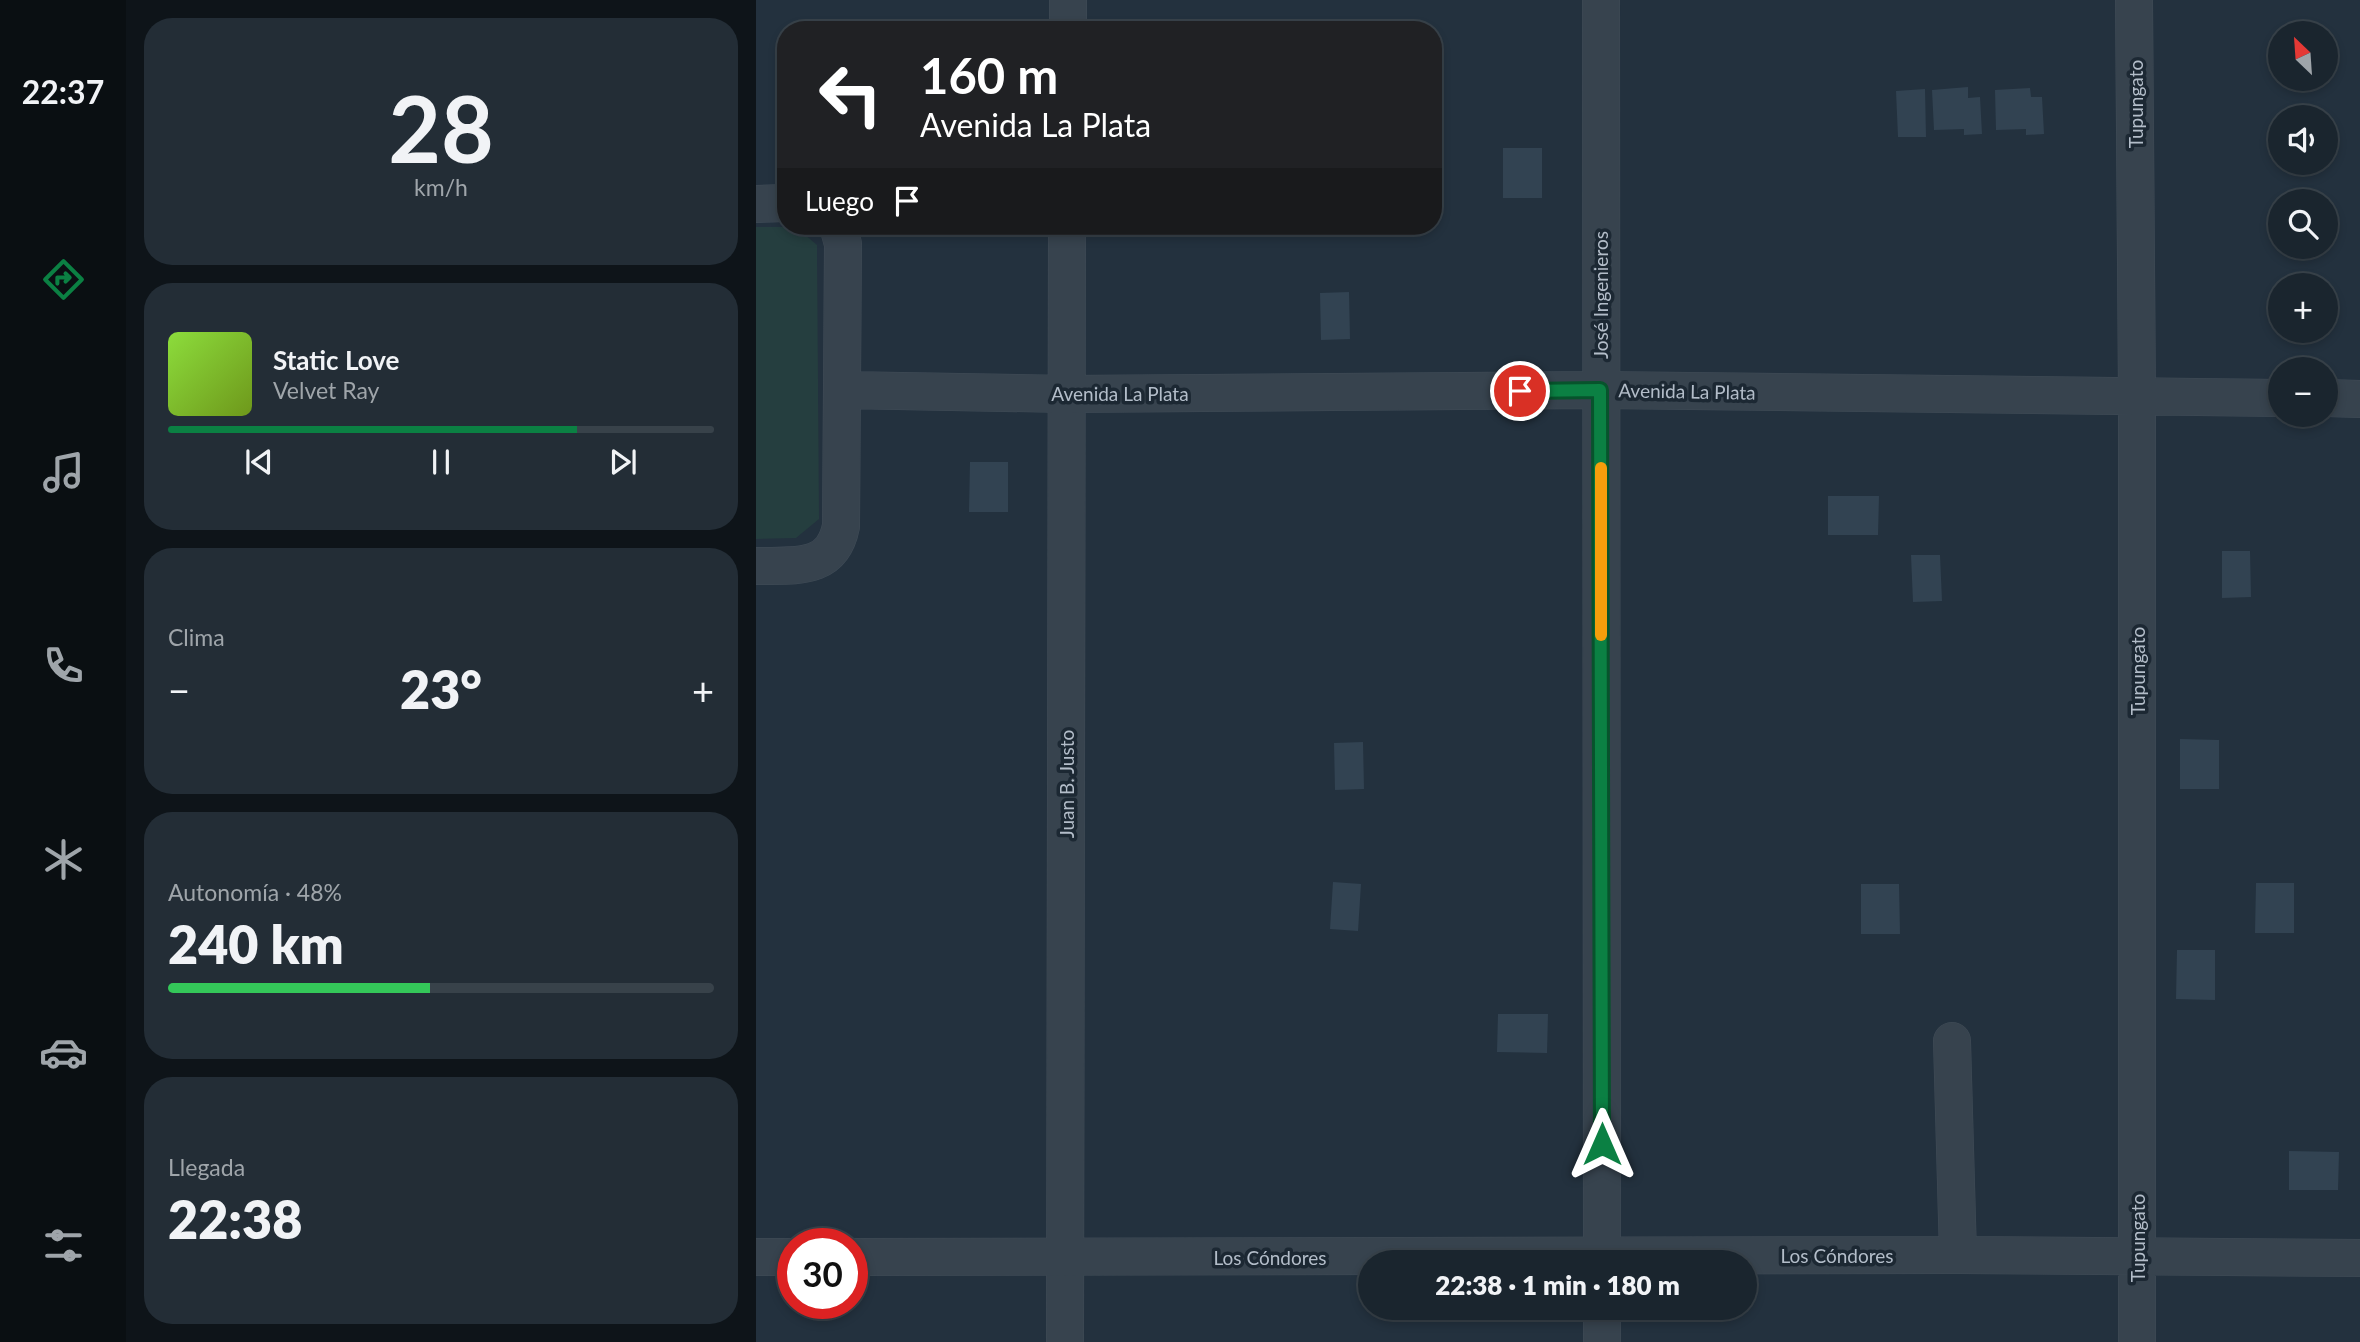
<!DOCTYPE html>
<html lang="es">
<head>
<meta charset="utf-8">
<style>
  body { margin:0; font-family:Lato,sans-serif; background:#232d36; color:#f1f3f6; height:100vh; display:flex; flex-direction:column; font-size:26px; white-space:nowrap }
  * { box-sizing:border-box; margin:0 }
  p { font-size:23px; color:#9fa5aa }
  .icon { flex:none; width:38px; height:38px; fill:none; stroke:currentColor; stroke-width:2; stroke-linecap:round; stroke-linejoin:round }
  .map { position:relative; flex:1; overflow:hidden }
  .panel { display:flex; flex-direction:column; gap:18px; padding:18px; background:#0e1419; width:630px }
  .panel>* { flex:none }
  .guide { position:absolute; left:21px; top:21px; width:665px; height:214px; border-radius:28px; box-shadow:0 4px 10px #0003,0 0 0 2px #38424a; background:#202124; color:#fff; overflow:hidden }
  .needle { width:46px; rotate:335deg }
  .fabs { position:absolute; left:1512px; top:21px; display:grid; gap:14px }
  .fabs a { display:grid; place-items:center; width:70px; height:70px; border-radius:50%; background:#1a252e; box-shadow:0 4px 10px #0003,0 0 0 2px #38424a; font-size:35px }
  .speed { position:absolute; left:21px; top:1228px; display:flex; gap:14px; font-size:35px; font-weight:700; text-align:center }
  .speed>* { display:grid; place-content:center; width:91px; height:91px; border-radius:50%; background:#1a252e; box-shadow:0 4px 10px #0003,0 0 0 2px #38424a; line-height:1 }
  .speed .limit { border:10px solid #d22; background:#fff; color:#111 }
  .pin { position:absolute; display:grid; place-items:center; width:60px; height:60px; color:#fff; margin:-30px; border:4px solid #fff; border-radius:50%; box-shadow:0 2px 7px #0007 }
  .me { position:absolute; width:77px; margin:-38px; rotate:0deg; stroke-linejoin:round; filter:drop-shadow(0 0 5px #0008) }
  .turn { display:flex; align-items:center; gap:24px; height:147px; padding:0 28px; font-size:32px }
  .turn .icon { width:91px; height:91px; stroke-width:2.5 }
  .turn b { display:block; font-size:49px; line-height:60px }
  .then { display:flex; align-items:center; height:66px; padding:0 28px; background:#0003; gap:14px; font-size:26px }
  .big { font-size:52px; font-weight:800; line-height:1.1 }
  .panel .widget { flex:1; display:flex; flex-direction:column; justify-content:center; gap:10px; min-width:0; padding:0 24px; border-radius:28px; background:#232d36 }
  .panel .dial { align-items:center; gap:0 }
  .dial b { font-size:91px; line-height:1 }
  .song { display:flex; align-items:center; gap:21px }
  .cover { width:84px; height:84px; border-radius:10px; background:linear-gradient(135deg,hsl(90 70% 55%),hsl(80 70% 35%)) }
  .played { height:7px; border-radius:4px; background:linear-gradient(90deg,#0b8043 75%,#38424a 75%) }
  .keys { display:flex; justify-content:space-around; direction:ltr }
  .heat { display:flex; justify-content:space-between; align-items:center; font-size:38px; direction:ltr }
  .charge { height:10px; border-radius:5px; background:linear-gradient(90deg,#34c759 48%,#38424a 0) }
  .trip { position:absolute; left:602px; top:1250px; width:399px; height:70px; border-radius:35px; background:#1a252e; box-shadow:0 4px 10px #0003,0 0 0 2px #38424a; font-weight:800; line-height:70px; text-align:center }
  main { display:flex; flex:1; min-height:0 }
  .tabs { display:flex; flex-direction:column; width:126px; justify-content:space-around; align-items:center; background:#0a0f12; color:#9fa5aa }
  .tabs .icon { width:49px; height:49px }
  .tabs .on { color:#0b8043 }
  .tabs b { font-size:32px; color:#f1f3f6 }
  .map>svg:first-child { display:block }
  .green { fill:#253e3f }
  .building { fill:#324352 }
  .lines { fill:none; stroke-linecap:round; stroke-linejoin:round }
  .minor-casing { stroke:#404c57; stroke-width:38 }
  .minor { stroke:#37434e; stroke-width:37 }
  .route-casing { stroke:#07532c; stroke-width:18 }
  .route { stroke:#0b8043; stroke-width:12 }
  .slow { stroke:#f59e0b; stroke-width:12 }
  .labels { text-anchor:middle; dominant-baseline:central; stroke-width:7; stroke-linejoin:round; paint-order:stroke }
  .street-label { font-size:19px; fill:#b3bdc9; stroke:#1c2833 }
</style>
</head>
<body>
<main>
<nav class="tabs">
<b>22:37</b>
<svg class="icon on" aria-label="directions" viewBox="0 0 24 24"><path d="M12 3l9 9-9 9-9-9zM9 14v-3h6M13 9l2 2-2 2"/></svg>
<svg class="icon" aria-label="music" viewBox="0 0 24 24"><path d="M9 18V5l10-2v13"/><circle cx="6" cy="18" r="3"/><circle cx="16" cy="16" r="3"/></svg>
<svg class="icon" aria-label="phone" viewBox="0 0 24 24"><path d="M5 4h4l2 5-3 2q2 4 5 5l2-3 5 2v4C11 20 4 13 5 4z"/></svg>
<svg class="icon" aria-label="climate" viewBox="0 0 24 24"><path d="M12 3v18M4 7l16 10M4 17L20 7"/></svg>
<svg class="icon" aria-label="car" viewBox="0 0 24 24"><path d="M5 17H2v-5l4-1 3-4h7l3 4 3 1v5h-3M9 17h6M6 11h13"/><circle cx="7" cy="17" r="2"/><circle cx="17" cy="17" r="2"/></svg>
<svg class="icon" aria-label="filters" viewBox="0 0 24 24"><path d="M4 7h16M4 17h16"/><circle cx="9" cy="7" r="2"/><circle cx="15" cy="17" r="2"/></svg>
</nav>
<section class="panel">
<div class="widget dial"><b>28</b><p>km/h</p></div>
<div class="widget">
<div class="song"><i class="cover"></i><div><b>Static Love</b><p>Velvet Ray</p></div></div>
<div class="played"></div>
<div class="keys"><svg class="icon" aria-label="previous" viewBox="0 0 24 24"><path d="M18 5L8 12l10 7zM5 5v14"/></svg><svg class="icon" aria-label="pause" viewBox="0 0 24 24"><path d="M8 5v14M16 5v14"/></svg><svg class="icon" aria-label="next" viewBox="0 0 24 24"><path d="M6 5l10 7-10 7zM19 5v14"/></svg></div>
</div>
<div class="widget"><p>Clima</p>
<div class="heat"><a>−</a><b class="big">23°</b><a>+</a></div>
</div>
<div class="widget"><p>Autonomía · 48%</p><b class="big">240 km</b><div class="charge"></div></div>
<div class="widget"><p>Llegada</p><b class="big">22:38</b></div>
</section>
<div class="map">
<svg width="1604" height="1342" viewBox="0 0 1604 1342">
  <rect width="100%" height="100%" fill="#23313e"/>
  <!-- green -->
  <path class="green" d="M 0,227 L 40,227 L 61,245 L 63,519 L 40,538 L 0,539 Z"/>
  <!-- building -->
  <path class="building" d="M 1212,87 L 1212,98 L 1224,97 L 1226,134 L 1208,135 L 1208,129 L 1178,130 L 1176,90 Z
    M 1274,88 L 1275,97 L 1286,97 L 1288,134 L 1270,135 L 1270,129 L 1240,130 L 1239,90 Z
    M 1169,89 L 1170,137 L 1142,137 L 1140,91 Z
    M 747,148 L 786,148 L 786,198 L 747,198 Z
    M 593,292 L 594,339 L 565,340 L 564,293 Z
    M 214,462 L 252,462 L 252,512 L 213,512 Z
    M 1072,496 L 1123,496 L 1122,535 L 1072,535 Z
    M 1466,551 L 1494,551 L 1495,597 L 1466,598 Z
    M 1155,555 L 1184,555 L 1186,601 L 1157,602 Z
    M 1424,739 L 1463,740 L 1463,789 L 1424,789 Z
    M 607,742 L 608,789 L 579,790 L 578,743 Z
    M 577,882 L 605,884 L 602,931 L 574,929 Z
    M 1500,883 L 1538,883 L 1538,933 L 1499,933 Z
    M 1105,884 L 1143,884 L 1144,934 L 1105,934 Z
    M 1421,950 L 1459,950 L 1459,1000 L 1420,999 Z
    M 742,1014 L 792,1014 L 791,1053 L 741,1052 Z
    M 1533,1151 L 1583,1152 L 1582,1190 L 1533,1190 Z"/>
  <g class="lines">
    <defs>
      <path id="minor" d="M 845,0 L 846,1262
        M 1378,0 L 1381,396 L 1381,1342
        M 312,30 L 312,0
        M 0,204 L 30,203
        M 87,390 L 311,394 L 844,390 L 1524,398
        M 1570,398 L 1604,399
        M 0,566 C 38,565 76,572 85,526 L 87,244 L 82,226
        M 1196,1041 L 1202,1255
        M 0,1257 L 37,1257
        M 96,1257 L 1202,1255 L 1604,1258
        M 846,1307 L 846,1342
        M 309,1342 L 311,226"/>
    </defs>
    <!-- minor casing -->
    <use href="#minor" class="minor-casing"/>
    <!-- minor -->
    <use href="#minor" class="minor"/>
  </g>
  <g class="lines">
    <defs>
      <path id="route" d="M 764,391 L 844,390 L 846,1144"/>
    </defs>
    <!-- route casing -->
    <use href="#route" class="route-casing"/>
    <!-- route -->
    <use href="#route" class="route"/>
    <!-- slow -->
    <path class="slow" d="M 845,468 L 845,635"/>
  </g>
  <g class="labels">
    <!-- street labels -->
    <g class="street-label">
      <text transform="translate(1379 104) rotate(-90)">Tupungato</text>
      <text transform="translate(844 295) rotate(-90)">José Ingenieros</text>
      <text transform="translate(931 391) rotate(1)">Avenida La Plata</text>
      <text x="364" y="393">Avenida La Plata</text>
      <text transform="translate(1381 671) rotate(-90)">Tupungato</text>
      <text transform="translate(310 784) rotate(-90)">Juan B. Justo</text>
      <text transform="translate(1381 1238) rotate(-90)">Tupungato</text>
      <text x="1081" y="1255">Los Cóndores</text>
      <text x="514" y="1257">Los Cóndores</text>
    </g>
  </g>
</svg>
<div class="fabs">
<a><svg class="needle" viewBox="-14 -14 28 28"><path d="M0-13l5 13h-10z" fill="#e53935"/><path d="M0 13l5-13h-10z" fill="#9fa5aa"/></svg></a>
<a><svg class="icon" aria-label="sound" viewBox="0 0 24 24"><path d="M4 9h4l5-4v14l-5-4H4zM17 9q2 3 0 6"/></svg></a>
<a><svg class="icon" aria-label="search" viewBox="0 0 24 24"><circle cx="10" cy="10" r="6"/><path d="M15 15l6 6"/></svg></a>
<a>+</a>
<a>−</a>
</div>
<div class="speed"><div class="limit">30</div></div>
<div class="pin" style="left:764px;top:391px;background:#d93025"><svg class="icon" aria-label="arrive" viewBox="0 0 24 24"><path d="M6 21V4h12l-3 4 3 4H6"/></svg></div>
<svg class="me" style="left:846px;top:1144px" viewBox="-20 -20 40 40"><path d="M0-17L14 15 0 8-14 15z" fill="#0b8043" stroke="#fff" stroke-width="4"/></svg>
<div class="trip">22:38 · 1 min · 180 m</div>
<div class="guide">
<div class="turn"><svg class="icon" aria-label="left" viewBox="0 0 24 24"><path d="M17 20v-9H6M10 6l-5 5 5 5"/></svg><div><b>160 m</b>Avenida La Plata</div></div>
<div class="then">Luego<svg class="icon" aria-label="arrive" viewBox="0 0 24 24"><path d="M6 21V4h12l-3 4 3 4H6"/></svg></div>
</div>
</div>
</main>
</body>
</html>
